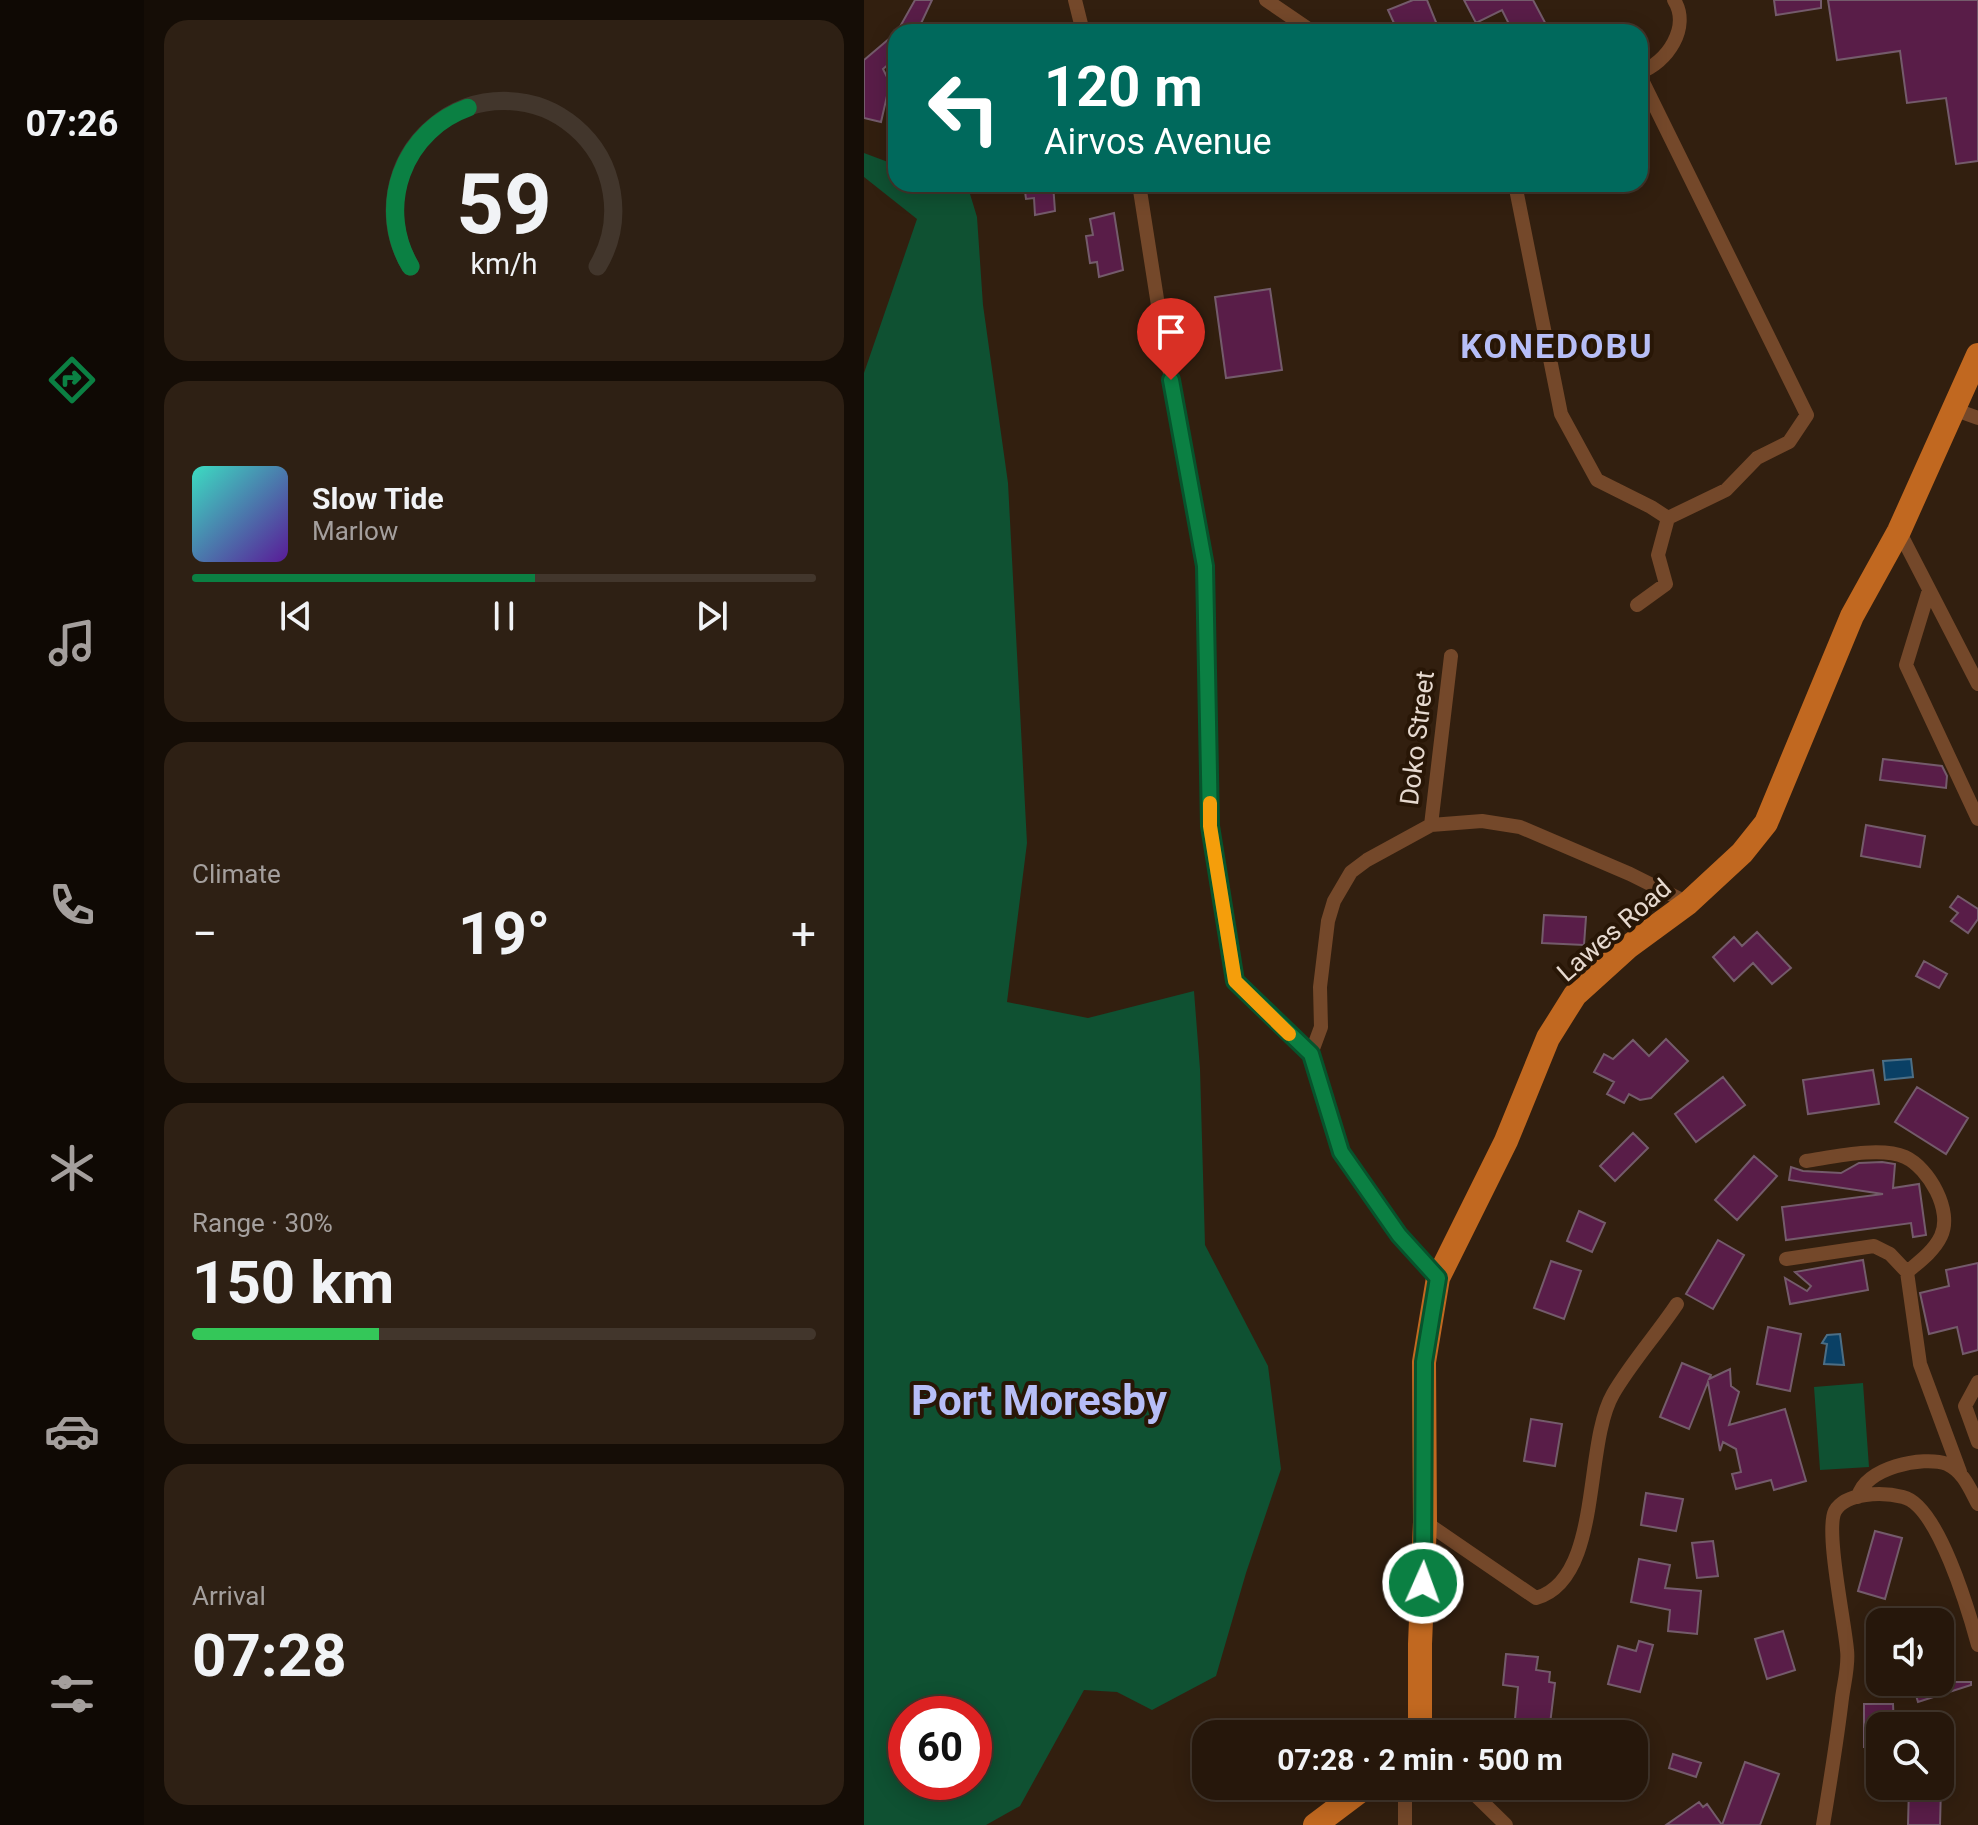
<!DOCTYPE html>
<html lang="en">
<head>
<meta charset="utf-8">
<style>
  body { margin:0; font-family:Roboto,sans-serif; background:#2e2014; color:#f1f3f6; height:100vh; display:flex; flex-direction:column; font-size:30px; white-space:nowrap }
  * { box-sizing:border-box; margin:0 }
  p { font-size:26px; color:#a49f9d }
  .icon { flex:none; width:44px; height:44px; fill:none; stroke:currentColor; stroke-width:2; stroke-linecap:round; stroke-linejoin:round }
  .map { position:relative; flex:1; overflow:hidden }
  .details { display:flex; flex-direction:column; gap:20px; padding:20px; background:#150d06; width:720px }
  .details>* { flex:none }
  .top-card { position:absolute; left:24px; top:24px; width:760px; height:168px; border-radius:24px; box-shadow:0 4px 20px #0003,0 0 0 2px #42362c; background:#00695c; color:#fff; overflow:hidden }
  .tools { position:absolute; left:1002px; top:1608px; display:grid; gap:16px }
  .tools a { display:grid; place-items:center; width:88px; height:88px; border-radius:16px; background:#26170b; box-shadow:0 4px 20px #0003,0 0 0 2px #42362c; font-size:40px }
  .speed { position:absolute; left:24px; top:1696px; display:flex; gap:16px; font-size:40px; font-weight:700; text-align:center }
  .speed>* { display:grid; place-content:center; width:104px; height:104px; border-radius:50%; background:#26170b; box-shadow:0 4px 20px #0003,0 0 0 2px #42362c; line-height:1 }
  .speed .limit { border:12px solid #d22; background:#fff; color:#111 }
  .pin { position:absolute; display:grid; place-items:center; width:68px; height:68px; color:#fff; margin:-82px -34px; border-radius:50% 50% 50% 0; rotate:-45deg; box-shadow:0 0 8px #0007 }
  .pin .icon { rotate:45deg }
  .me { position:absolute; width:88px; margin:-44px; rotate:2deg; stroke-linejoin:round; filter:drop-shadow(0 0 6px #0008) }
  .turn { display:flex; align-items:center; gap:28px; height:168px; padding:0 24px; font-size:36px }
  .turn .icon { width:104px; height:104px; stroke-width:2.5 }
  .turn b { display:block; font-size:56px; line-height:68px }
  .big { font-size:60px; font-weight:700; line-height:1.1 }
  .details .card { flex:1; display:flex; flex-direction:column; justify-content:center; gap:12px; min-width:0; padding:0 28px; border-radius:24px; background:#2e2014 }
  .details .dial { align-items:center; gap:0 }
  .dial svg { height:208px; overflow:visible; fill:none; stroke:#42362c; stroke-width:7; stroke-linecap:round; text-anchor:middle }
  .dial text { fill:#f1f3f6; stroke:none }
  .song { display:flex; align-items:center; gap:24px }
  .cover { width:96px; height:96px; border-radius:12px; background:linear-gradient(135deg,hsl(170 70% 55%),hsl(270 70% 35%)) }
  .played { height:8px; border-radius:4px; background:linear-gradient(90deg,#0b8043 55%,#42362c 55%) }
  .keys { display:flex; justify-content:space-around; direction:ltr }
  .heat { display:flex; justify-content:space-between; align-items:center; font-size:44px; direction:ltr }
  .charge { height:12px; border-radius:6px; background:linear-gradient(90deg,#34c759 30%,#42362c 0) }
  .trip { position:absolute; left:328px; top:1720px; width:456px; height:80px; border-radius:24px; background:#26170b; box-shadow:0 4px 20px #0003,0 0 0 2px #42362c; font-weight:700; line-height:80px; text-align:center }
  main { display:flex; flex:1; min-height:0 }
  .menu { display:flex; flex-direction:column; width:144px; justify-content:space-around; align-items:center; background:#0f0904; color:#a49f9d }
  .menu .icon { width:56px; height:56px }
  .menu .current { color:#0b8043 }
  .menu b { font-size:36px; color:#f1f3f6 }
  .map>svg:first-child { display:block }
  .green { fill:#0f5132; fill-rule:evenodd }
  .water { fill:#0a4065; stroke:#4c6e85; stroke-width:2 }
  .building { fill:#591d48; stroke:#745b6b; stroke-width:2 }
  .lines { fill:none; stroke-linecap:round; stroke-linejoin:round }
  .street { stroke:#74482a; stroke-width:14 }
  .primary { stroke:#c16820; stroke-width:24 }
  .route-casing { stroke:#07532c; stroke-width:20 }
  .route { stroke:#0b8043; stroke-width:14 }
  .slow { stroke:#f59e0b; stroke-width:14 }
  .labels { text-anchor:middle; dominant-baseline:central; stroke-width:8; stroke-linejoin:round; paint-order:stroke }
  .street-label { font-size:26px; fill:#e6d9cf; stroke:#281606 }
  .district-label { font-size:34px; font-weight:bold; letter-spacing:2px; fill:#b7bef7; stroke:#281606 }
  .town-label { font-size:42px; font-weight:bold; fill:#b7bef7; stroke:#281606 }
</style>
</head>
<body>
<main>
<nav class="menu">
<b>07:26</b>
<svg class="icon current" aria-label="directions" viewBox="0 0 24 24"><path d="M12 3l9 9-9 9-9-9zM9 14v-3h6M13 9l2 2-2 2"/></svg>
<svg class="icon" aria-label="music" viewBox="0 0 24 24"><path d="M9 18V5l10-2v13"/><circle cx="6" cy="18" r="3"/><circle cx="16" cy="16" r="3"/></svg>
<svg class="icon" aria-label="phone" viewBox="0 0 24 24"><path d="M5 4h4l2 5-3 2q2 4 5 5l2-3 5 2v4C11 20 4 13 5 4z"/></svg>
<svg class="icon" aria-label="climate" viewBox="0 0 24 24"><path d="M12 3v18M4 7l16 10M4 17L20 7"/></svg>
<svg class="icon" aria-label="car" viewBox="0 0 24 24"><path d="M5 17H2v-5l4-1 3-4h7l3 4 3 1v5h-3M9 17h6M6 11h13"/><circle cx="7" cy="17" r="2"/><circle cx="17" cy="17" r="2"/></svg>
<svg class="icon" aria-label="filters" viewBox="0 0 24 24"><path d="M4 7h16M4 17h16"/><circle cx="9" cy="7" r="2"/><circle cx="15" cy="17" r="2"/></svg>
</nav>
<section class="details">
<div class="card dial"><svg viewBox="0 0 100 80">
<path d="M14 69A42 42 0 1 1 86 69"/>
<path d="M14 69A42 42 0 0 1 36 8" stroke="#0b8043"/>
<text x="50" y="56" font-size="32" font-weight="700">59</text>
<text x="50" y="72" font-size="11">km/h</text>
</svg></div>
<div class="card">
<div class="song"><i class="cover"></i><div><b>Slow Tide</b><p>Marlow</p></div></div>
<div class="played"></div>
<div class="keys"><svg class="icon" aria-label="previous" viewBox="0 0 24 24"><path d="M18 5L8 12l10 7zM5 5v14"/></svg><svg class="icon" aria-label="pause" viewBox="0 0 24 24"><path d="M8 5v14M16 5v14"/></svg><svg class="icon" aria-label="next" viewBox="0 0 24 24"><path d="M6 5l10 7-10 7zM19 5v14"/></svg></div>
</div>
<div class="card"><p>Climate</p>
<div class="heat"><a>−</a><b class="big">19°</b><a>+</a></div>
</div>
<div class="card"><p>Range · 30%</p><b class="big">150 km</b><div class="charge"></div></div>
<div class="card"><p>Arrival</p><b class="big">07:28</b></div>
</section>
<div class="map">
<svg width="1114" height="1825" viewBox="0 0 1114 1825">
  <rect width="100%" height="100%" fill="#321f0f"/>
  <!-- green -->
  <path class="green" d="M 0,153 L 32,165 L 32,184 L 103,184 L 113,217 L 119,305 L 144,483 L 163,843 L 143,1002 L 224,1018 L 330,991 L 336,1069 L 341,1245 L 404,1366 L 417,1469 L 382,1573 L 352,1676 L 288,1710 L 253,1692 L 220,1690 L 156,1806 L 122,1825 L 0,1825 L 0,373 L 53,219 L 0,177 ZM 42,1714 L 110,1714 L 110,1782 L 42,1782 Z
    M 999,1383 L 1005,1467 L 956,1470 L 950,1387 Z"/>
  <!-- water -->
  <path class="water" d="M 1047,1059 L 1049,1077 L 1021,1080 L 1019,1061 Z
    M 976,1334 L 980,1365 L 960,1364 L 963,1344 L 958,1343 L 963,1335 Z"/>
  <!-- building -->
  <path class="building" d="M 51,0 L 68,0 L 53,32 L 33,32 Z
    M 549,0 L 563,0 L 576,32 L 534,32 L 524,10 Z
    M 600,0 L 669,0 L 686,32 L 649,32 L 638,10 L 612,23 Z
    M 910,0 L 957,0 L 957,8 L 912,15 Z
    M 964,0 L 1114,0 L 1114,161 L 1092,164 L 1082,98 L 1043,103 L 1036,51 L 973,60 Z
    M 32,33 L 32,58 L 19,69 L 26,83 L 17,122 L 0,118 L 0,60 Z
    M 160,184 L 189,184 L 191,211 L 171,215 L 170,198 L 162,199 Z
    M 250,213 L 259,270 L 235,277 L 233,262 L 226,263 L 222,236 L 229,235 L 226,219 Z
    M 406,289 L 418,370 L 362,378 L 351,297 Z
    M 1019,759 L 1078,766 L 1083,776 L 1082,788 L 1016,780 Z
    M 1002,825 L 1061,836 L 1056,867 L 997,856 Z
    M 1094,896 L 1114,909 L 1114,919 L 1104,933 L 1087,921 L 1094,913 L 1086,907 Z
    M 680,915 L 722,917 L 720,945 L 678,943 Z
    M 893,932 L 927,968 L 908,984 L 889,963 L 870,981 L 849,957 L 870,937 L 878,946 Z
    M 1060,961 L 1083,974 L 1075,988 L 1052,976 Z
    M 802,1039 L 824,1061 L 787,1098 L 776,1100 L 765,1094 L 760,1103 L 743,1094 L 750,1082 L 730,1072 L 740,1054 L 749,1059 L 769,1040 L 785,1056 Z
    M 1009,1070 L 1015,1104 L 944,1114 L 939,1080 Z
    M 859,1077 L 881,1105 L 832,1142 L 811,1114 Z
    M 1053,1087 L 1104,1118 L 1082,1154 L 1031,1122 Z
    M 769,1133 L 784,1148 L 751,1181 L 736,1166 Z
    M 890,1156 L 913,1176 L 873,1220 L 851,1200 Z
    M 1018,1162 L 1031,1164 L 1029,1188 L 1055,1184 L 1062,1235 L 1049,1237 L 1047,1223 L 922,1240 L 918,1207 L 1019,1194 L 925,1180 L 927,1167 L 939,1171 L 977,1173 L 995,1163 Z
    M 715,1211 L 741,1223 L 728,1252 L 703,1241 Z
    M 854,1240 L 880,1255 L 849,1309 L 822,1294 Z
    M 999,1260 L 1004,1290 L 926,1304 L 921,1278 L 943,1291 L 947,1286 L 931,1272 Z
    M 687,1261 L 717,1271 L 700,1319 L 670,1308 Z
    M 1114,1263 L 1114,1350 L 1099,1354 L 1093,1327 L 1065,1334 L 1056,1293 L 1085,1286 L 1082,1270 Z
    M 904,1327 L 937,1334 L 926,1391 L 893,1384 Z
    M 818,1363 L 847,1375 L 845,1379 L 866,1369 L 867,1386 L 875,1392 L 865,1425 L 921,1409 L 942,1481 L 910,1490 L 907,1480 L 872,1489 L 868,1474 L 877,1472 L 872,1449 L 859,1442 L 856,1451 L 844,1382 L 825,1429 L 796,1417 Z
    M 667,1419 L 698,1424 L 691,1466 L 660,1461 Z
    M 782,1493 L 819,1499 L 812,1531 L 777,1525 Z
    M 1011,1531 L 1038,1538 L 1021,1599 L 994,1591 Z
    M 849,1541 L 854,1576 L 833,1578 L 828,1543 Z
    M 775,1559 L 806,1565 L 801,1588 L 837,1591 L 833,1634 L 804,1631 L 806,1610 L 767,1602 Z
    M 919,1631 L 931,1670 L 903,1679 L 891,1639 Z
    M 775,1641 L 789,1645 L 776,1692 L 744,1684 L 754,1646 L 772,1651 Z
    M 642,1654 L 674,1657 L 672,1670 L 686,1672 L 685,1682 L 691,1683 L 686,1724 L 651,1719 L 654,1687 L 639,1685 Z
    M 1048,1682 L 1107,1682 L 1107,1685 L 1054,1702 Z
    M 1000,1704 L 1029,1704 L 1030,1726 L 1016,1726 L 1016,1747 L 1000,1747 Z
    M 809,1754 L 837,1763 L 832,1777 L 805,1768 Z
    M 881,1762 L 915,1774 L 896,1825 L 858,1825 Z
    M 1045,1786 L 1077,1787 L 1076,1825 L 1044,1825 Z
    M 835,1802 L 839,1807 L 843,1804 L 858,1825 L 802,1825 Z"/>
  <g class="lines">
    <!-- street -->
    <path class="street" d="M 211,0 L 219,32
      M 402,0 L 449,32
      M 776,72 C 803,63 827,27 810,0
      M 275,184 L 296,318 L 341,566 L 346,826 L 371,981 L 447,1054 L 477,1152 L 535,1235 L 574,1278
      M 651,184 L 697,414 L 733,480 L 787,507 L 804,518
      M 1089,409 L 1114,418
      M 1035,531 L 1114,684
      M 1065,590 L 1042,665 L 1114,819
      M 773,605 L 802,584 L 794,555 L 804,518 L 862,490 L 893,458 L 925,442 L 943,415 L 776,76
      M 567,825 L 587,656
      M 447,1054 L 457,1027 L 456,987 L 464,921 L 470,901 L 487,872 L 503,860 L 567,825 L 618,821 L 656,827 L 766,874 L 824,903
      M 942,1161 C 969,1157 1016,1146 1041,1157 C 1065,1168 1089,1211 1077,1236 C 1070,1251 1055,1262 1043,1272 L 1056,1364 L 1096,1472
      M 922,1259 L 1010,1246 L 1026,1254 L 1043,1272
      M 1114,1382 L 1101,1406 L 1114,1442
      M 994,1497 C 1000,1468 1059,1455 1083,1464 C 1099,1471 1106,1489 1114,1504
      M 561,1522 L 672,1598 C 739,1579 719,1446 749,1394 C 767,1363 793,1334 813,1304
      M 541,1786 L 541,1825
      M 602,1786 L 642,1825
      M 959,1825 C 966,1783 973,1741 978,1698 C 980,1683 985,1665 983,1650 C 981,1624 961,1530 971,1511 C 982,1492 1019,1492 1039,1497 C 1074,1505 1105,1612 1114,1645"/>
    <!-- primary -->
    <path class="primary" d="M 556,1734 L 556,1644 L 561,1522 L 560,1362 L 574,1278 L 642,1141 L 684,1038 L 711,995 L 764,947 L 824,903 L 878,853 L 902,823 L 988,616 L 1035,531 L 1114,355
      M 451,1825 L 503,1786"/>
  </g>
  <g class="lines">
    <defs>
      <path id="route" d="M 307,380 L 341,566 L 346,826 L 371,981 L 447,1054 L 477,1152 L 535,1235 L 574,1278 L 560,1362 L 559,1583"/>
    </defs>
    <!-- route casing -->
    <use href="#route" class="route-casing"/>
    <!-- route -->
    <use href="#route" class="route"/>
    <!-- slow -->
    <path class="slow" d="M 346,803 L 346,826 L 371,981 L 425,1034"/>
  </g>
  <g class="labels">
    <!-- street labels -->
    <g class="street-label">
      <text transform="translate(553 738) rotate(-83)">Doko Street</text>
      <text transform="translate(750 930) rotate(-41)">Lawes Road</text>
    </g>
    <!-- district labels -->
    <g class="district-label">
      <text x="693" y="346">KONEDOBU</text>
    </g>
    <!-- town labels -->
    <g class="town-label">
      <text x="175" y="1400">Port Moresby</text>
    </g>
  </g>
</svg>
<div class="tools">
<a><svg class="icon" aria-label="sound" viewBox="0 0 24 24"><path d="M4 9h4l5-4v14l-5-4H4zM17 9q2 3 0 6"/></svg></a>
<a><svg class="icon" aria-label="search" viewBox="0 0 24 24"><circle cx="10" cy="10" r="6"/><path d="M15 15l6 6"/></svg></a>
</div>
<div class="speed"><div class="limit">60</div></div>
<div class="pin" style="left:307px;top:380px;background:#d93025"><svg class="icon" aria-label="arrive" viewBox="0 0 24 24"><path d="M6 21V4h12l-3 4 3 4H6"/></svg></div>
<svg class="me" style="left:559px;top:1583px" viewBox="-20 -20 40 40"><circle r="17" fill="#0b8043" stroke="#fff" stroke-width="3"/><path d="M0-11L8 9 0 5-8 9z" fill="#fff"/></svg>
<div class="trip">07:28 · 2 min · 500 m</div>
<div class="top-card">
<div class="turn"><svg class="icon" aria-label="left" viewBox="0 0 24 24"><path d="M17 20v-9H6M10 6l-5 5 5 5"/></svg><div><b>120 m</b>Airvos Avenue</div></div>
</div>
</div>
</main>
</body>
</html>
